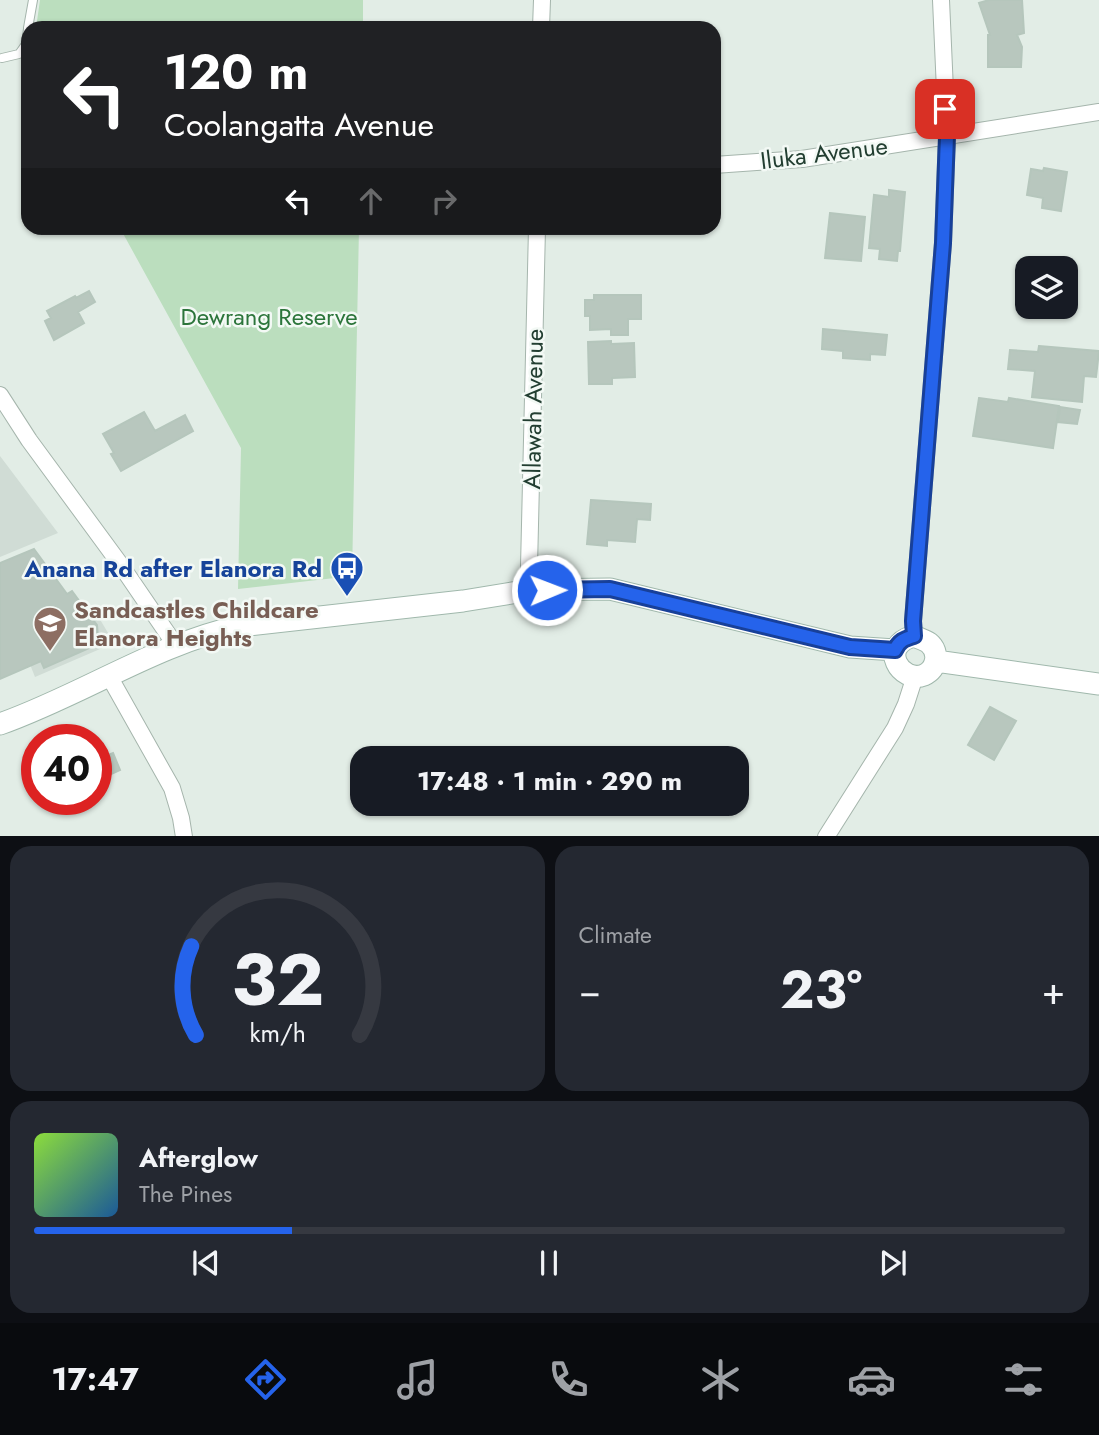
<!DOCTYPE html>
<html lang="en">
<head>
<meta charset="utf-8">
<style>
  body { margin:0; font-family:Jost,sans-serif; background:#242831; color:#f1f3f6; height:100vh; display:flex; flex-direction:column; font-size:26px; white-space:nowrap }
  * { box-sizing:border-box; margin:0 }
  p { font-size:23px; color:#9ea1a6 }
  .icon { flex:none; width:38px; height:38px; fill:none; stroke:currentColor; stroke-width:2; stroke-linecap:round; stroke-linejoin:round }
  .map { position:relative; height:836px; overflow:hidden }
  .side { display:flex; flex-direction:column; gap:10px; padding:10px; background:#0d0f14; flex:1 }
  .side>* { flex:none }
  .top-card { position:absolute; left:21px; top:21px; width:700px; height:214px; border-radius:21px; box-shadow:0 2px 5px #0004; background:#202124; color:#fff; overflow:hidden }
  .fabs { position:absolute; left:1015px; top:256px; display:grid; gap:14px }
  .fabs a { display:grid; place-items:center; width:63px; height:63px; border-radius:14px; background:#171b24; box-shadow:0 2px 5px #0004; font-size:35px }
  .speed { position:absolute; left:21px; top:724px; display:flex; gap:14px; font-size:35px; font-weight:700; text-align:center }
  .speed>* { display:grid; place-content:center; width:91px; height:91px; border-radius:50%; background:#171b24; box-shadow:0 2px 5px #0004; line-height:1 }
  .speed .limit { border:10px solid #d22; background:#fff; color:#111 }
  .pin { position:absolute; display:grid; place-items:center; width:60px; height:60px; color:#fff; margin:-30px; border-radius:14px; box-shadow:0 4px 10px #0006 }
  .me { position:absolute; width:77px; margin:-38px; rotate:89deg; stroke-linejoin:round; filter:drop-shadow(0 0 5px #0008) }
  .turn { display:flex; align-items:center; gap:24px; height:147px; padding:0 28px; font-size:32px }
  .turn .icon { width:91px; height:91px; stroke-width:2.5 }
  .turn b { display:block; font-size:49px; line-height:60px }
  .lanes { display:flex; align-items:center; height:66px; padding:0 28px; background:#0003; justify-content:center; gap:35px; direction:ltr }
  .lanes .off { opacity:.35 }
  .big { font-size:52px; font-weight:700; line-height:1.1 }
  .side .tile { flex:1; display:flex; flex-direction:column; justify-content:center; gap:10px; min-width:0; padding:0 24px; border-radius:21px; background:#242831 }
  .side .dial { align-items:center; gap:0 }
  .dial svg { height:182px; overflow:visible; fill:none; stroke:#363941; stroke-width:7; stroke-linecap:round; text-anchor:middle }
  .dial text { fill:#f1f3f6; stroke:none }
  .song { display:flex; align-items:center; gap:21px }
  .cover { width:84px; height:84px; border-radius:10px; background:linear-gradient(135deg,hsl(90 70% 55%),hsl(210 70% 35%)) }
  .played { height:7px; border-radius:4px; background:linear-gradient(90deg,#2563eb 25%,#363941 25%) }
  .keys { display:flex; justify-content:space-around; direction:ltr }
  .heat { display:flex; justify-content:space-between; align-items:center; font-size:38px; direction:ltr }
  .side .tiles { flex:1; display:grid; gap:10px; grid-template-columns:1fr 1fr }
  .tile:last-child { grid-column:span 2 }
  .trip { position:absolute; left:350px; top:746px; width:399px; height:70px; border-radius:21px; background:#171b24; box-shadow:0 2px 5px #0004; font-weight:700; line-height:70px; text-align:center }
  .tabs { display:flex; height:112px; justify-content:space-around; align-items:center; background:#090b0e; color:#9ea1a6 }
  .tabs .icon { width:49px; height:49px }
  .tabs .current { color:#2563eb }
  .tabs b { font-size:32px; color:#f1f3f6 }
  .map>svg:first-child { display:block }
  .built { fill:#d0dcd5 }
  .green { fill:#bbdebe }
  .building { fill:#b8c7be; stroke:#b5c6bc; stroke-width:2 }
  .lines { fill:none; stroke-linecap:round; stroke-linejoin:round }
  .lane-casing { stroke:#a5b5ac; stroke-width:10 }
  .street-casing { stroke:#a5b5ac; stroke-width:18 }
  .secondary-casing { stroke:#a0b8ac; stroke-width:23 }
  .lane { stroke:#fff; stroke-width:8 }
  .street { stroke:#fff; stroke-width:16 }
  .secondary { stroke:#fff; stroke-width:21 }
  .route-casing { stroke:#184099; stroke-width:18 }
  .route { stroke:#2563eb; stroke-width:12 }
  .labels { text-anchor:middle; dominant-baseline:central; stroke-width:5; stroke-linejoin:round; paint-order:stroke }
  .street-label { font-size:24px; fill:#223e31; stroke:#f3f9f5 }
  .park-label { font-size:24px; fill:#2c753b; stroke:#f3f9f5 }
  .transit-label { font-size:24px; font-weight:bold; fill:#164399; stroke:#f3f9f5; text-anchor:end }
  .education-label { font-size:24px; font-weight:bold; fill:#785e54; stroke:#f3f9f5; text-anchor:start }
</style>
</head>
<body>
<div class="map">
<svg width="1099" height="837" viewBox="0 0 1099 837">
  <rect width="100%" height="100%" fill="#e2ede6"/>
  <!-- built -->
  <path class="built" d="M 0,456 L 58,533 L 0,557 Z
    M 92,606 L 114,643 L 35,677 L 20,639 Z"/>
  <!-- green -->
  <path class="green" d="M 40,0 L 363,0 L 363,28 L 36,28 Z
    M 120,228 L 359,228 L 352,576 L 238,589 L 241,448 Z"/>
  <!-- building -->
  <path class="building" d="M 989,0 L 1022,0 L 1024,33 L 1017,35 L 1022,47 L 1021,67 L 988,67 L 988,35 L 990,35 L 979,3 Z
    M 1044,168 L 1067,172 L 1061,211 L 1042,208 L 1043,198 L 1027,195 L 1031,169 L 1043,171 Z
    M 889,190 L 905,192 L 900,251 L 898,251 L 897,261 L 879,259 L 880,249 L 869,248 L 874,195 L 889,197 Z
    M 830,213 L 865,217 L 861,261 L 825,258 Z
    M 89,291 L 95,302 L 78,312 L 84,323 L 54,340 L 45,321 L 51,318 L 47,311 L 75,296 L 76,298 Z
    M 594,295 L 641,295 L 641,319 L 628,319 L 628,335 L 611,335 L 611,329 L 590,330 L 590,316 L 585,316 L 585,300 L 594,300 Z
    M 823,329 L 887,335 L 885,355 L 870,354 L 870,360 L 843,358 L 843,351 L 822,349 Z
    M 611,341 L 611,344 L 634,343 L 635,377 L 612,378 L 612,384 L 589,384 L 588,342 Z
    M 1039,346 L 1099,351 L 1096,377 L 1084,376 L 1082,402 L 1032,397 L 1035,371 L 1008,369 L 1010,350 L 1038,352 Z
    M 979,398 L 1008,402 L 1009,398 L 1059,406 L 1053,448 L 973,436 Z
    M 1060,407 L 1080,410 L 1077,424 L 1058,422 Z
    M 144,412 L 155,431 L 185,415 L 193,431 L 121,471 L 111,454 L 114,453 L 103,434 Z
    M 591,500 L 651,504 L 650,520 L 637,519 L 635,542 L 607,540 L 607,546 L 587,544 Z
    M 34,549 L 67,594 L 72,591 L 97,625 L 98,638 L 94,645 L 89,648 L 44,668 L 41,661 L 0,679 L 0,563 Z
    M 990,707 L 1016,721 L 994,760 L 968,745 Z
    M 113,753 L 120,770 L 96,781 L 96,760 Z"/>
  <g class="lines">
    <defs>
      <path id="lane" d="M 28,28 L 33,0
        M 2,58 L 19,54 L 26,44 L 28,29"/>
      <path id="street" d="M 541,28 L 542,0
        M 714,165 L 802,159 L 1099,112
        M 0,395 L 29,440 L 120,564 L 176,646
        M 530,590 L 529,567 L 537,228
        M 914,636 L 913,621 L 943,243 L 947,136 L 941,0
        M 109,676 L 172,788 L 181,818 L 184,837
        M 826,837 L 895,728 L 906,704 L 915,676"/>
      <path id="secondary" d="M 914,636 C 918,638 925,640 929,643 C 940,652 937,669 924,675 C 901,684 877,646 914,636 Z
        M 936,661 L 1099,684
        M 0,724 C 80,696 158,643 240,626 L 463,601 L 530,590 L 610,589 L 850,647 L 895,650"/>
    </defs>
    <!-- lane casing -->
    <use href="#lane" class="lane-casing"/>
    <!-- street casing -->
    <use href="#street" class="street-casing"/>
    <!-- secondary casing -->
    <use href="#secondary" class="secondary-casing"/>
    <!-- lane -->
    <use href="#lane" class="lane"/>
    <!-- street -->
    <use href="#street" class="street"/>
    <!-- secondary -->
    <use href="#secondary" class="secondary"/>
  </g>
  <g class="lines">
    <defs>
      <path id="route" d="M 547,590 L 610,589 L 850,647 L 895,650 C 899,641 904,639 914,636 L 913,621 L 943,243 L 947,136 L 945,109"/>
    </defs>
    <!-- route casing -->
    <use href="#route" class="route-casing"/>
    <!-- route -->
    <use href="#route" class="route"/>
  </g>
  <!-- icons -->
  <defs>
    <symbol id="bus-pin" viewBox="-11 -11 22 30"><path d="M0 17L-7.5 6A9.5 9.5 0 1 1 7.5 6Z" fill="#1a4fb4" stroke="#f3f9f5"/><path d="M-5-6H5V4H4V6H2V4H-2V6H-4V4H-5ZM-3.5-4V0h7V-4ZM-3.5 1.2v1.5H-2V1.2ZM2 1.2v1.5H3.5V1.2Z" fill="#fff"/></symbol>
    <symbol id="school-pin" viewBox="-11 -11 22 30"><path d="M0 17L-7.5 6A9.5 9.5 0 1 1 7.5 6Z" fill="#8d6e63" stroke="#f3f9f5"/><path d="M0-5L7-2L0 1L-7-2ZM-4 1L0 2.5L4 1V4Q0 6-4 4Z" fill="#fff"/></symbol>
  </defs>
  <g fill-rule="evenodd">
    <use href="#bus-pin" x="328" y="549" width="38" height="52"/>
    <use href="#school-pin" x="31" y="604" width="38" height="52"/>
  </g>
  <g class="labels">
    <!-- street labels -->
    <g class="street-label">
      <text transform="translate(824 153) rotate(-7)">Iluka Avenue</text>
      <text transform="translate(533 409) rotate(-89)">Allawah Avenue</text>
    </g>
    <!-- park labels -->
    <g class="park-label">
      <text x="269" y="316">Dewrang Reserve</text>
    </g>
    <!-- transit labels -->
    <g class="transit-label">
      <text x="322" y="568">Anana Rd after Elanora Rd</text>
    </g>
    <!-- education labels -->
    <g class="education-label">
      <text x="74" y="609">Sandcastles Childcare<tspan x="74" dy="28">Elanora Heights</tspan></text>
    </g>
  </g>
</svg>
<div class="fabs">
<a><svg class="icon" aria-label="layers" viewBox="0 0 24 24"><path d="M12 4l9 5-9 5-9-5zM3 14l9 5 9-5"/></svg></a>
</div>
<div class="speed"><div class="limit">40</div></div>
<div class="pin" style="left:945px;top:109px;background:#d93025"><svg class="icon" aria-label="arrive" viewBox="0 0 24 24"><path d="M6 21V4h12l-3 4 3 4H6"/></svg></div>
<svg class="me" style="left:547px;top:590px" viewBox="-20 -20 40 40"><circle r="17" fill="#2563eb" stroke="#fff" stroke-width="3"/><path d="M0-11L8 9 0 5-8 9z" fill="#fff"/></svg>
<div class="trip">17:48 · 1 min · 290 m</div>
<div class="top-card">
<div class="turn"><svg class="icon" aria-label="left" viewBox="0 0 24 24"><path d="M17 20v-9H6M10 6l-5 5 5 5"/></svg><div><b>120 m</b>Coolangatta Avenue</div></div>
<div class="lanes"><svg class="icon" aria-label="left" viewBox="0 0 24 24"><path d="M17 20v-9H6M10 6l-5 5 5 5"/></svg><svg class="icon off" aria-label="ahead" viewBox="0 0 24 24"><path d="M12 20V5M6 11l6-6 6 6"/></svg><svg class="icon off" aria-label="right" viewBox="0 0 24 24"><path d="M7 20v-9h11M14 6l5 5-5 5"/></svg></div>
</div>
</div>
<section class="side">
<div class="tiles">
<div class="tile dial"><svg viewBox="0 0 100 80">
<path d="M14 69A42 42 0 1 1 86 69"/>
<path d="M14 69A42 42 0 0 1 12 30" stroke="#2563eb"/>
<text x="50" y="56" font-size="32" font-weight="700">32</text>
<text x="50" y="72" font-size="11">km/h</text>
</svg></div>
<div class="tile"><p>Climate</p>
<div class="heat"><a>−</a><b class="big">23°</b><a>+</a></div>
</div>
<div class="tile">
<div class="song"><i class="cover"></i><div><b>Afterglow</b><p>The Pines</p></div></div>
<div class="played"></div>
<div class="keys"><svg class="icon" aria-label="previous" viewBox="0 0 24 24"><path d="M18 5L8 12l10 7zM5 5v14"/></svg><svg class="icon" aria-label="pause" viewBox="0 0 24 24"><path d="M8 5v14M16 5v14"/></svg><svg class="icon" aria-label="next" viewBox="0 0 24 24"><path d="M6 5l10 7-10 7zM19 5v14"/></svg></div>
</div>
</div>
</section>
<nav class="tabs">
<b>17:47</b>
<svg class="icon current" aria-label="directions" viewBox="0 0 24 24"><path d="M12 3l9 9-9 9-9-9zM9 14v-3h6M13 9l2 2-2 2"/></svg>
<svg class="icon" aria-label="music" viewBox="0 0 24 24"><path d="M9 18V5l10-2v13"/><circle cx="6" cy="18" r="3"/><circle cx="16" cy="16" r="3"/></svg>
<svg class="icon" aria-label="phone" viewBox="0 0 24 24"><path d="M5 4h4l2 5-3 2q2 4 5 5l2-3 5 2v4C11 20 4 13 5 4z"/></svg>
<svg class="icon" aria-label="climate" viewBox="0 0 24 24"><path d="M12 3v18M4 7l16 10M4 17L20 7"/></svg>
<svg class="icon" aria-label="car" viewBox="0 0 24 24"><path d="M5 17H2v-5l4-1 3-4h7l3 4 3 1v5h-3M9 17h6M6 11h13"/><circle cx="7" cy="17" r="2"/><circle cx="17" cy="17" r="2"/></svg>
<svg class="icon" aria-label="filters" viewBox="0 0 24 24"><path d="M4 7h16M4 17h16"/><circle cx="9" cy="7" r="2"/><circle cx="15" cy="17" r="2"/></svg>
</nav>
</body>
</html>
